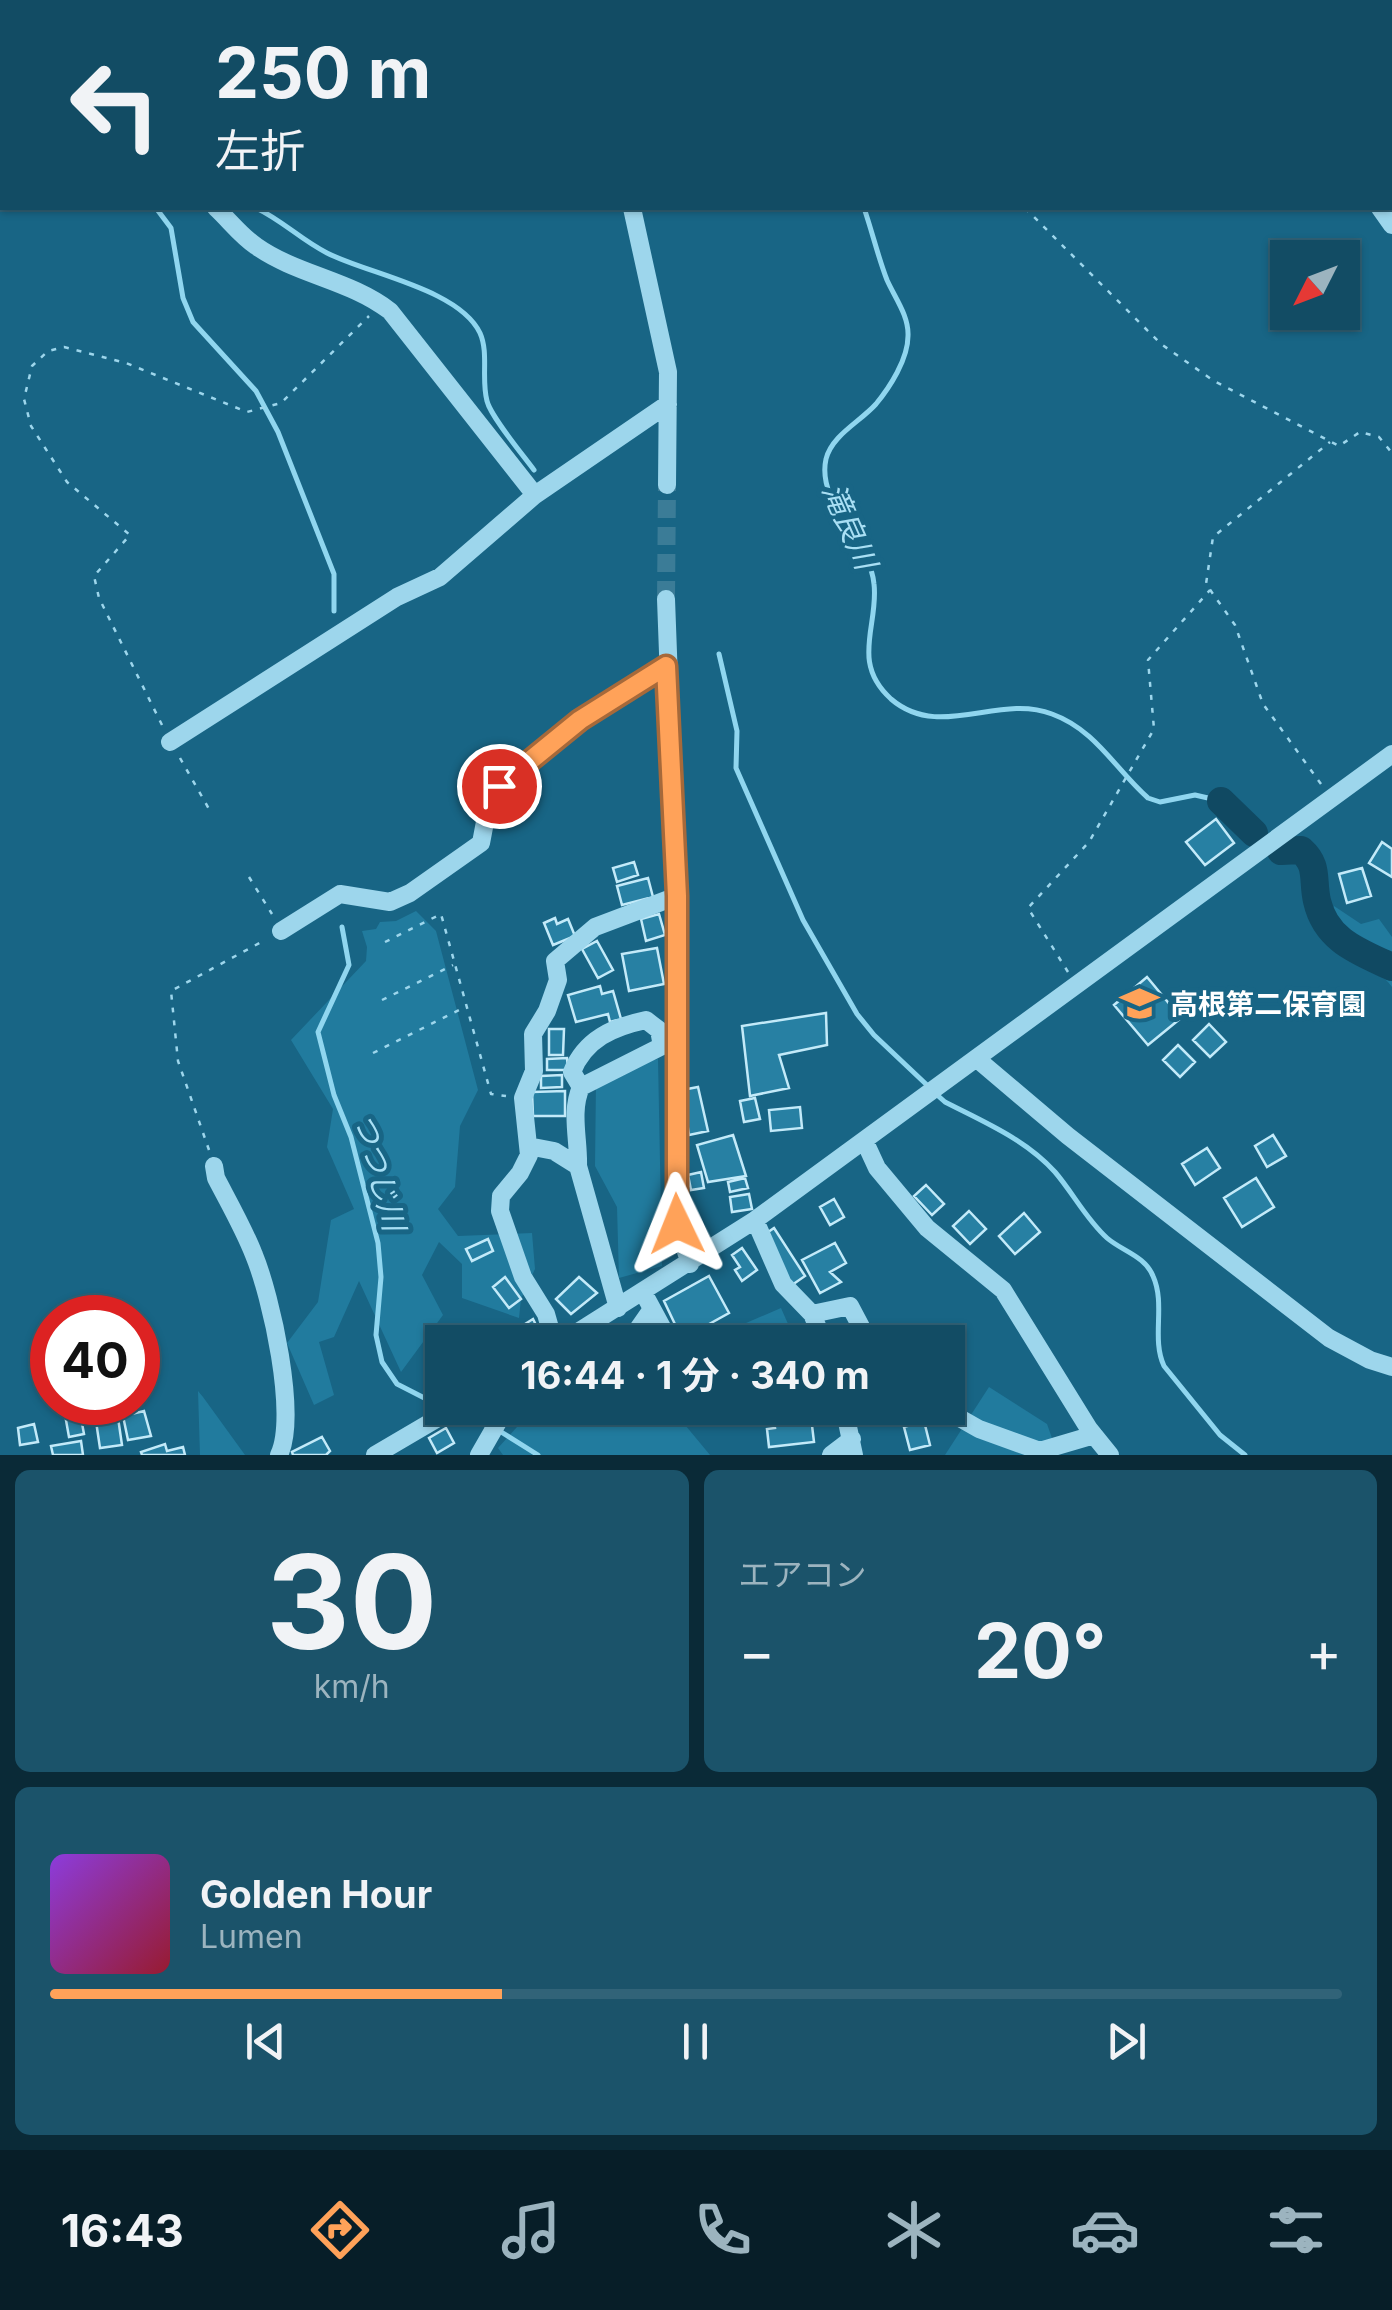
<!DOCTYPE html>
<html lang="ja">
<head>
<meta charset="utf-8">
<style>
  body { margin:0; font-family:Inter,"Noto Sans JP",sans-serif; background:#1b536a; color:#f1f3f6; height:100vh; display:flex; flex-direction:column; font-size:38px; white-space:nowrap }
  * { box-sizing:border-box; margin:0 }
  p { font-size:32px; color:#9cb4bf }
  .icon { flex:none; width:55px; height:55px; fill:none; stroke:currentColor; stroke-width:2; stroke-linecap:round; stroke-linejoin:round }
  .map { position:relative; height:1455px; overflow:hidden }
  .side { display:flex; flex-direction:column; gap:15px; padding:15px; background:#0a2a37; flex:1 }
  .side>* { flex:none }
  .hud { position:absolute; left:0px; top:0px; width:1392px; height:210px; box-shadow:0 2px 8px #0004,0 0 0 2px #316378; background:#124c64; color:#f1f3f6; overflow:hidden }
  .needle { width:65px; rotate:228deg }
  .tools { position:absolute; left:1270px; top:240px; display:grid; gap:20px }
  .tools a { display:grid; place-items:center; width:90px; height:90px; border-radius:0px; background:#124c64; box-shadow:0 2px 8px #0004,0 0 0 2px #316378; font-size:50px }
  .speed { position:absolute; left:30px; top:1295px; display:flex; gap:20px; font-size:50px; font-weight:700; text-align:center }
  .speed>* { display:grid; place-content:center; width:130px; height:130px; border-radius:50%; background:#124c64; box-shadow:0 2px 8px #0004,0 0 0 2px #316378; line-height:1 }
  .speed .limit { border:15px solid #d22; background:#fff; color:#111 }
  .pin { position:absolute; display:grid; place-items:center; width:85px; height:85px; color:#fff; margin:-42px; border:5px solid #fff; border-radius:50%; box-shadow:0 2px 10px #0007 }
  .me { position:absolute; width:110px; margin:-55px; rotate:358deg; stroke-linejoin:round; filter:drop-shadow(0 0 8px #0008) }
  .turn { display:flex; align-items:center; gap:35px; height:210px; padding:0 50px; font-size:45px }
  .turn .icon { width:130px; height:130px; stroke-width:2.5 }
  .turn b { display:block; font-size:70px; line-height:85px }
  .big { font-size:75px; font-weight:700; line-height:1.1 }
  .side .widget { flex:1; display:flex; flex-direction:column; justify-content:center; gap:15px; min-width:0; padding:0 35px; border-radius:15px; background:#1b536a }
  .side .dial { align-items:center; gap:0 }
  .dial b { font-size:130px; line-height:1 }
  .song { display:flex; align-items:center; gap:30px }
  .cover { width:120px; height:120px; border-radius:15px; background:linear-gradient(135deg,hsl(270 70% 55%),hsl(350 70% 35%)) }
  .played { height:10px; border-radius:5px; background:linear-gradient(90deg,#ffa259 35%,#316378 35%) }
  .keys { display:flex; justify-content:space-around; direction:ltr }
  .heat { display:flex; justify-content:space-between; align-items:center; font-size:55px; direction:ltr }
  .side .tiles { flex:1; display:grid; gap:15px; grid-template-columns:1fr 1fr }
  .widget:last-child { grid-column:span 2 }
  .trip { position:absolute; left:425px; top:1325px; width:540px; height:100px; border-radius:0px; background:#124c64; box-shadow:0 2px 8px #0004,0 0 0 2px #316378; font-weight:700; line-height:100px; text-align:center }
  .dock { display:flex; height:160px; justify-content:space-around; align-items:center; background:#071e28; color:#9cb4bf }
  .dock .icon { width:70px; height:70px }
  .dock .active { color:#ffa259 }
  .dock b { font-size:45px; color:#f1f3f6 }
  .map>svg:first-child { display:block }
  .green { fill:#217b9e }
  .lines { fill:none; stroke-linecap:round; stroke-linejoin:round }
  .stream { stroke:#90d6ef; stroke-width:5 }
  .river { stroke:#104962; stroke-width:28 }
  .building { fill:#2780a3; stroke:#c3eaf9; stroke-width:2.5 }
  .minor-tunnel { stroke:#3b7c97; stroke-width:18; stroke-dasharray:18 9; stroke-linecap:butt }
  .path { stroke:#9dd6ec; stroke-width:2.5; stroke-dasharray:5 8; stroke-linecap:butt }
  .minor { stroke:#9dd6ec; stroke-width:18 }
  .route-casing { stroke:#a6693a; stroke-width:25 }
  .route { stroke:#ffa259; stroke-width:18 }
  .labels { text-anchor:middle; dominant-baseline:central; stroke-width:10; stroke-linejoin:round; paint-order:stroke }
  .poi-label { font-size:28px; font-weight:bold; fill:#fff; stroke:#186585; text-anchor:start }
  .water-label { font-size:30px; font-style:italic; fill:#a9dff4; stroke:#186585 }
</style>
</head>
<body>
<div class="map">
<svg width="1392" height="1455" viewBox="0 0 1392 1455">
  <rect width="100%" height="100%" fill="#186585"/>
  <!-- green -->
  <path class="green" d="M 1334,906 L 1361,924 L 1379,919 L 1392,937 L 1392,987 C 1375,964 1326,937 1334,906 Z
    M 416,911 L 436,931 L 478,1090 L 460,1126 L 455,1187 L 438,1209 L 458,1236 L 532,1233 L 535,1269 L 521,1299 L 519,1318 L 462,1298 L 462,1264 L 439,1242 L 422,1275 L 443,1315 L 401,1372 L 359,1281 L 334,1337 L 319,1342 L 334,1395 L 314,1405 L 287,1343 L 318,1302 L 331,1220 L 354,1209 L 327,1147 L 333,1109 L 291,1040 L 366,961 L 367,947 L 362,931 L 376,929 L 380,922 L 396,921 Z
    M 658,1059 L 662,1266 L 619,1278 L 617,1207 L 595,1166 L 596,1082 L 612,1070 Z
    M 781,1308 L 796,1342 L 702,1342 Z
    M 989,1387 L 1047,1424 L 1058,1455 L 945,1455 Z
    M 198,1391 L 203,1397 L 245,1455 L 200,1455 Z
    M 534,1408 L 671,1408 L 710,1455 L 503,1455 L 498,1448 Z"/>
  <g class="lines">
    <!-- stream -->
    <path class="stream" d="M 143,0 L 144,2
      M 775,0 L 777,2
      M 0,22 L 2,23
      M 156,208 L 171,228 L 183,298 L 193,322 L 256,391 L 278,432 L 334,574 L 334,611
      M 256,208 C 282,220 301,240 327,253 C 368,274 459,289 480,333 C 489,353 481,379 487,401 C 491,417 523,455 534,470
      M 864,208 C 872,231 878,257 887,280 C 895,298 909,316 908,336 C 908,359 890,387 876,404 C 860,422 832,435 826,459 C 816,504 870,540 874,584 C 879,625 850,662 891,699 C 940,741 998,693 1052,714 C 1096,730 1115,769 1148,798 L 1160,802 L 1195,795 L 1221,801
      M 719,654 L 737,731 L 736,768 L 803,920 L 857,1014 L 874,1035 L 928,1086
      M 342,927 L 349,965 L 318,1032 L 334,1095 L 351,1137 L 378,1243 L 381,1277 L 376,1335 L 382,1362 L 397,1384 L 442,1407
      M 936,1094 L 945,1102 C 984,1122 1025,1139 1055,1172 C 1073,1193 1086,1219 1107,1238 C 1122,1251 1145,1256 1153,1276 C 1166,1305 1151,1338 1164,1366 L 1220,1435 L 1245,1455
      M 456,1413 L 488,1426
      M 498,1430 L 538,1455"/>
    <!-- river -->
    <path class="river" d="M 1221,801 L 1254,833
      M 1281,851 L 1301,850 C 1319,866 1312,879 1317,901 C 1326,941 1360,952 1392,967"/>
  </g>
  <!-- building -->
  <path class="building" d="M 1216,819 L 1234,843 L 1205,865 L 1186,842 Z
    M 1382,842 L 1392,849 L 1392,877 L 1369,863 Z
    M 634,862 L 638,875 L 617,882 L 613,868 Z
    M 1362,868 L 1371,896 L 1347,903 L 1339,874 Z
    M 648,878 L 653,897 L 622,905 L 617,886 Z
    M 659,914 L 665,935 L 646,941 L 641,919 Z
    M 555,918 L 557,924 L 568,919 L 575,936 L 553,945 L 544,923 Z
    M 597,941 L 613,970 L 598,978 L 582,949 Z
    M 657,948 L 664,984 L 629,991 L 622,954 Z
    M 1147,977 L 1181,1018 L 1148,1045 L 1114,1005 Z
    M 600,986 L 602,994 L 613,991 L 621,1019 L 610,1022 L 608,1014 L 576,1022 L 568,995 Z
    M 826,1013 L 827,1045 L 779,1055 L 789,1088 L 750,1096 L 742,1026 Z
    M 1209,1024 L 1226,1042 L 1210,1057 L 1193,1040 Z
    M 549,1029 L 564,1029 L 563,1055 L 549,1055 Z
    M 1178,1045 L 1195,1062 L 1180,1077 L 1163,1060 Z
    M 567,1058 L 568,1070 L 547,1070 L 547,1059 Z
    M 562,1075 L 562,1087 L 541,1088 L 541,1076 Z
    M 698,1087 L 708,1131 L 689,1135 L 682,1090 Z
    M 565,1091 L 565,1116 L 533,1116 L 532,1092 Z
    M 755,1098 L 760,1119 L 744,1122 L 740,1101 Z
    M 800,1107 L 802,1128 L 771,1131 L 769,1110 Z
    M 733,1135 L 746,1176 L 708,1182 L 697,1145 Z
    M 1273,1135 L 1286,1156 L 1267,1167 L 1255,1146 Z
    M 1207,1148 L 1220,1168 L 1195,1185 L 1182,1164 Z
    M 701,1172 L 704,1188 L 691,1190 L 688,1175 Z
    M 745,1178 L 748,1188 L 730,1192 L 728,1182 Z
    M 1256,1178 L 1274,1207 L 1242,1227 L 1224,1198 Z
    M 926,1185 L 944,1204 L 932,1215 L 914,1196 Z
    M 749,1194 L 752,1209 L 732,1212 L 730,1197 Z
    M 834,1199 L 844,1217 L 830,1225 L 820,1207 Z
    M 969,1211 L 986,1229 L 970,1244 L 953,1226 Z
    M 1024,1213 L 1040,1232 L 1015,1254 L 999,1236 Z
    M 774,1228 L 805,1276 L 792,1285 L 761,1237 Z
    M 488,1239 L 493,1251 L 472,1261 L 466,1249 Z
    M 835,1243 L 846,1263 L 830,1272 L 841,1282 L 820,1293 L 802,1260 Z
    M 742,1248 L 757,1270 L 742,1281 L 735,1270 L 740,1267 L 732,1255 Z
    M 709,1276 L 729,1313 L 682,1339 L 664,1301 Z
    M 505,1277 L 521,1299 L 509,1308 L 493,1287 Z
    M 579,1277 L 597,1293 L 571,1314 L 556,1299 Z
    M 125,1304 L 129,1318 L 105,1318 L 103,1311 Z
    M 533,1319 L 540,1333 L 526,1342 L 517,1329 Z
    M 452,1326 L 465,1342 L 445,1342 L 449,1337 L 445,1332 Z
    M 491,1328 L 495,1336 L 506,1330 L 516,1342 L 470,1342 Z
    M 116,1404 L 122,1445 L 100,1448 L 94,1408 Z
    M 79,1407 L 84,1434 L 69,1437 L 64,1409 Z
    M 726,1408 L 750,1408 L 752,1414 L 731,1421 Z
    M 858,1408 L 880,1408 L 883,1418 L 862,1423 Z
    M 810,1409 L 814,1442 L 769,1447 L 767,1429 L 775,1428 L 774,1422 L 765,1423 L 764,1414 Z
    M 144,1411 L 151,1436 L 128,1440 L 123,1416 Z
    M 924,1421 L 930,1445 L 910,1450 L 904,1427 Z
    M 34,1424 L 38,1442 L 20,1445 L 18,1428 Z
    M 446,1428 L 454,1443 L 437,1453 L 429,1438 Z
    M 322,1437 L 330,1451 L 326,1455 L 293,1455 L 292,1452 Z
    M 81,1441 L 83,1455 L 53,1455 L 51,1446 Z
    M 165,1444 L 167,1451 L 183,1447 L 185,1455 L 142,1455 L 141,1452 Z"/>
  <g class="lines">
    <!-- minor-tunnel -->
    <path class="minor-tunnel" d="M 666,599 L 667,485"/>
    <!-- path -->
    <path class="path" d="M 284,0 L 285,2
      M 256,2 L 259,0
      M 464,2 L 473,0
      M 1058,2 L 1061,0
      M 1025,208 L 1161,344 L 1214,381 L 1339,446 L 1360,432 L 1379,437 L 1392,453
      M 162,725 L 99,598 L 94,576 L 130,535 L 67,482 L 31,426 L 24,399 L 32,366 L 48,351 L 64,347 L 126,363 L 247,412 L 281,403 L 369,316
      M 180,758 L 209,809
      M 1321,784 L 1263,704 L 1235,625 L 1206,584 L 1213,537 L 1330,442
      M 249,877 L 272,914
      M 385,942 L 441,914 L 491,1094 L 506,1096
      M 1068,972 L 1028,908 L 1089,842 L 1154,729 L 1148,660 L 1210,590
      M 382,1000 L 453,965
      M 373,1053 L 465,1007
      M 209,1150 L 178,1061 L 171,991 L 265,940"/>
    <!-- minor -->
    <path class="minor" d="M 36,0 L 39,2
      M 582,0 L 582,2
      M 1239,0 L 1241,2
      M 1390,103 L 1392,101
      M 216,208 C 229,220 241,236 256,246 C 297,275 350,280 390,311 L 535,495
      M 632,208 L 668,372 L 667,485
      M 1380,208 L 1392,225
      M 666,599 L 677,896 L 675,1193 L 677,1224 L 690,1264
      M 170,742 L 397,597 L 440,577 L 535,495 L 668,404
      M 281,931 L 340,894 L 390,902 L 410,893 L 481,843 L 489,801 L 499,785 L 580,720 L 666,666
      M 977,1059 L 1068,1136 L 1329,1338 L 1370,1360 L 1392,1367
      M 581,1087 L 572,1072 C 585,1039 613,1027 646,1020 L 659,1030 L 662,1046
      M 865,1142 L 877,1168 L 927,1228 L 1003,1290 L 1089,1429 L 1110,1455
      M 528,1146 L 554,1151 L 578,1166 L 618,1308
      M 214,1166 L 216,1178 C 229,1203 244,1229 254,1255 C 271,1296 298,1416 279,1455
      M 578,1166 C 579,1140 570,1112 581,1087 L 676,1039
      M 755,1220 L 783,1284 L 812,1314 L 824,1342
      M 643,1292 L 670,1342
      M 812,1314 L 850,1306 L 869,1342
      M 554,1342 L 546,1314 L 523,1277 L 500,1211 L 501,1196 L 520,1173 L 529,1155 L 523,1098 L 534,1071 L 533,1034 L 547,1011 L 558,980 L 555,961 L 595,927 L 677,896
      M 562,1342 L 755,1220 L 1392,754
      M 629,1342 L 652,1309
      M 844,1408 L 854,1455
      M 942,1408 L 979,1429 L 1040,1451 L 1094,1435
      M 375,1455 L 455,1408
      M 479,1455 L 506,1408
      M 831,1455 L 852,1439"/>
  </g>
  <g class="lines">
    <defs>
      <path id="route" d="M 499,786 L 580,720 L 666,666 L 677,896 L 677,1224"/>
    </defs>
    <!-- route casing -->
    <use href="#route" class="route-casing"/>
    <!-- route -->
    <use href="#route" class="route"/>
  </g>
  <!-- icons -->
  <defs>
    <symbol id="school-bare" viewBox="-9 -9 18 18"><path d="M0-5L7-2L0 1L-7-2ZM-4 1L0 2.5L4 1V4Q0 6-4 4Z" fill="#ffa259" stroke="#186585" stroke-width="2.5" paint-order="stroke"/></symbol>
  </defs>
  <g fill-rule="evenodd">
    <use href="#school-bare" x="1112" y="976" width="55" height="55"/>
  </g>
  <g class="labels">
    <!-- poi labels -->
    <g class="poi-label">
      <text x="1170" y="1004">高根第二保育園</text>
    </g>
    <!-- water labels -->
    <g class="water-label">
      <text transform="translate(850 526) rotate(66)">滝良川</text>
      <text transform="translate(380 1172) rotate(75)">つつじ川</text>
    </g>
  </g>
</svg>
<div class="tools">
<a><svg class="needle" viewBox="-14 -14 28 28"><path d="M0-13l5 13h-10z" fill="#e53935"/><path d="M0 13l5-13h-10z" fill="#9cb4bf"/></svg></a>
</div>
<div class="speed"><div class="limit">40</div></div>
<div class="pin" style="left:499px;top:786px;background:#d93025"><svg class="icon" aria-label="arrive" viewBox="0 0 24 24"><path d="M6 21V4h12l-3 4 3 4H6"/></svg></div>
<svg class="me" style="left:677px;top:1224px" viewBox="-20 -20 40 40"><path d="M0-17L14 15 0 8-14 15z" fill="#ffa259" stroke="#fff" stroke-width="4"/></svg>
<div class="trip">16:44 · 1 分 · 340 m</div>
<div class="hud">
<div class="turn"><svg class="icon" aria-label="left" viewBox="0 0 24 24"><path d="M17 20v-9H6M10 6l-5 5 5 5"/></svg><div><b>250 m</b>左折</div></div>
</div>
</div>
<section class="side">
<div class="tiles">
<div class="widget dial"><b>30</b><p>km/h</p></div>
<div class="widget"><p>エアコン</p>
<div class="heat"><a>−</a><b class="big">20°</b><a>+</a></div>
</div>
<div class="widget">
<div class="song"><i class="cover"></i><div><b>Golden Hour</b><p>Lumen</p></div></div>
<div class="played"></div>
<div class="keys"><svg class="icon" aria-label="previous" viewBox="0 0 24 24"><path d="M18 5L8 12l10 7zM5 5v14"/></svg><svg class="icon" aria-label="pause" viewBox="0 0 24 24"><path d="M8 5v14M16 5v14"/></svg><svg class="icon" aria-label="next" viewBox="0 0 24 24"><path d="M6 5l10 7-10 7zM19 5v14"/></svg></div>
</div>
</div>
</section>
<nav class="dock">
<b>16:43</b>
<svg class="icon active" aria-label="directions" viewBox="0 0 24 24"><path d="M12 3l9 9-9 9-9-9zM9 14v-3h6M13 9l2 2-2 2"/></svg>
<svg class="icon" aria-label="music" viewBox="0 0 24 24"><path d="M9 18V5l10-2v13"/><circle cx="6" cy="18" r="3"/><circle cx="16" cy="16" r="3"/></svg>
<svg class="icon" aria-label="phone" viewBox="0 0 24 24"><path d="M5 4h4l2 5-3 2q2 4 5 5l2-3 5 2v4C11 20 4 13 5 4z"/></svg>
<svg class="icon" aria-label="climate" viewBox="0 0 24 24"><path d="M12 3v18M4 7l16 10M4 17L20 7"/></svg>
<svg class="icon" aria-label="car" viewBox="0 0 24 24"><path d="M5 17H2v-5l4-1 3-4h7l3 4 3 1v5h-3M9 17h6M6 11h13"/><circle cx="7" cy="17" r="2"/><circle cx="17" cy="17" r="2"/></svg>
<svg class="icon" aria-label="filters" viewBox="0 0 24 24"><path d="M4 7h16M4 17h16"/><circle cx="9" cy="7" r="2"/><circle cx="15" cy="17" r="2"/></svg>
</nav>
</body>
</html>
